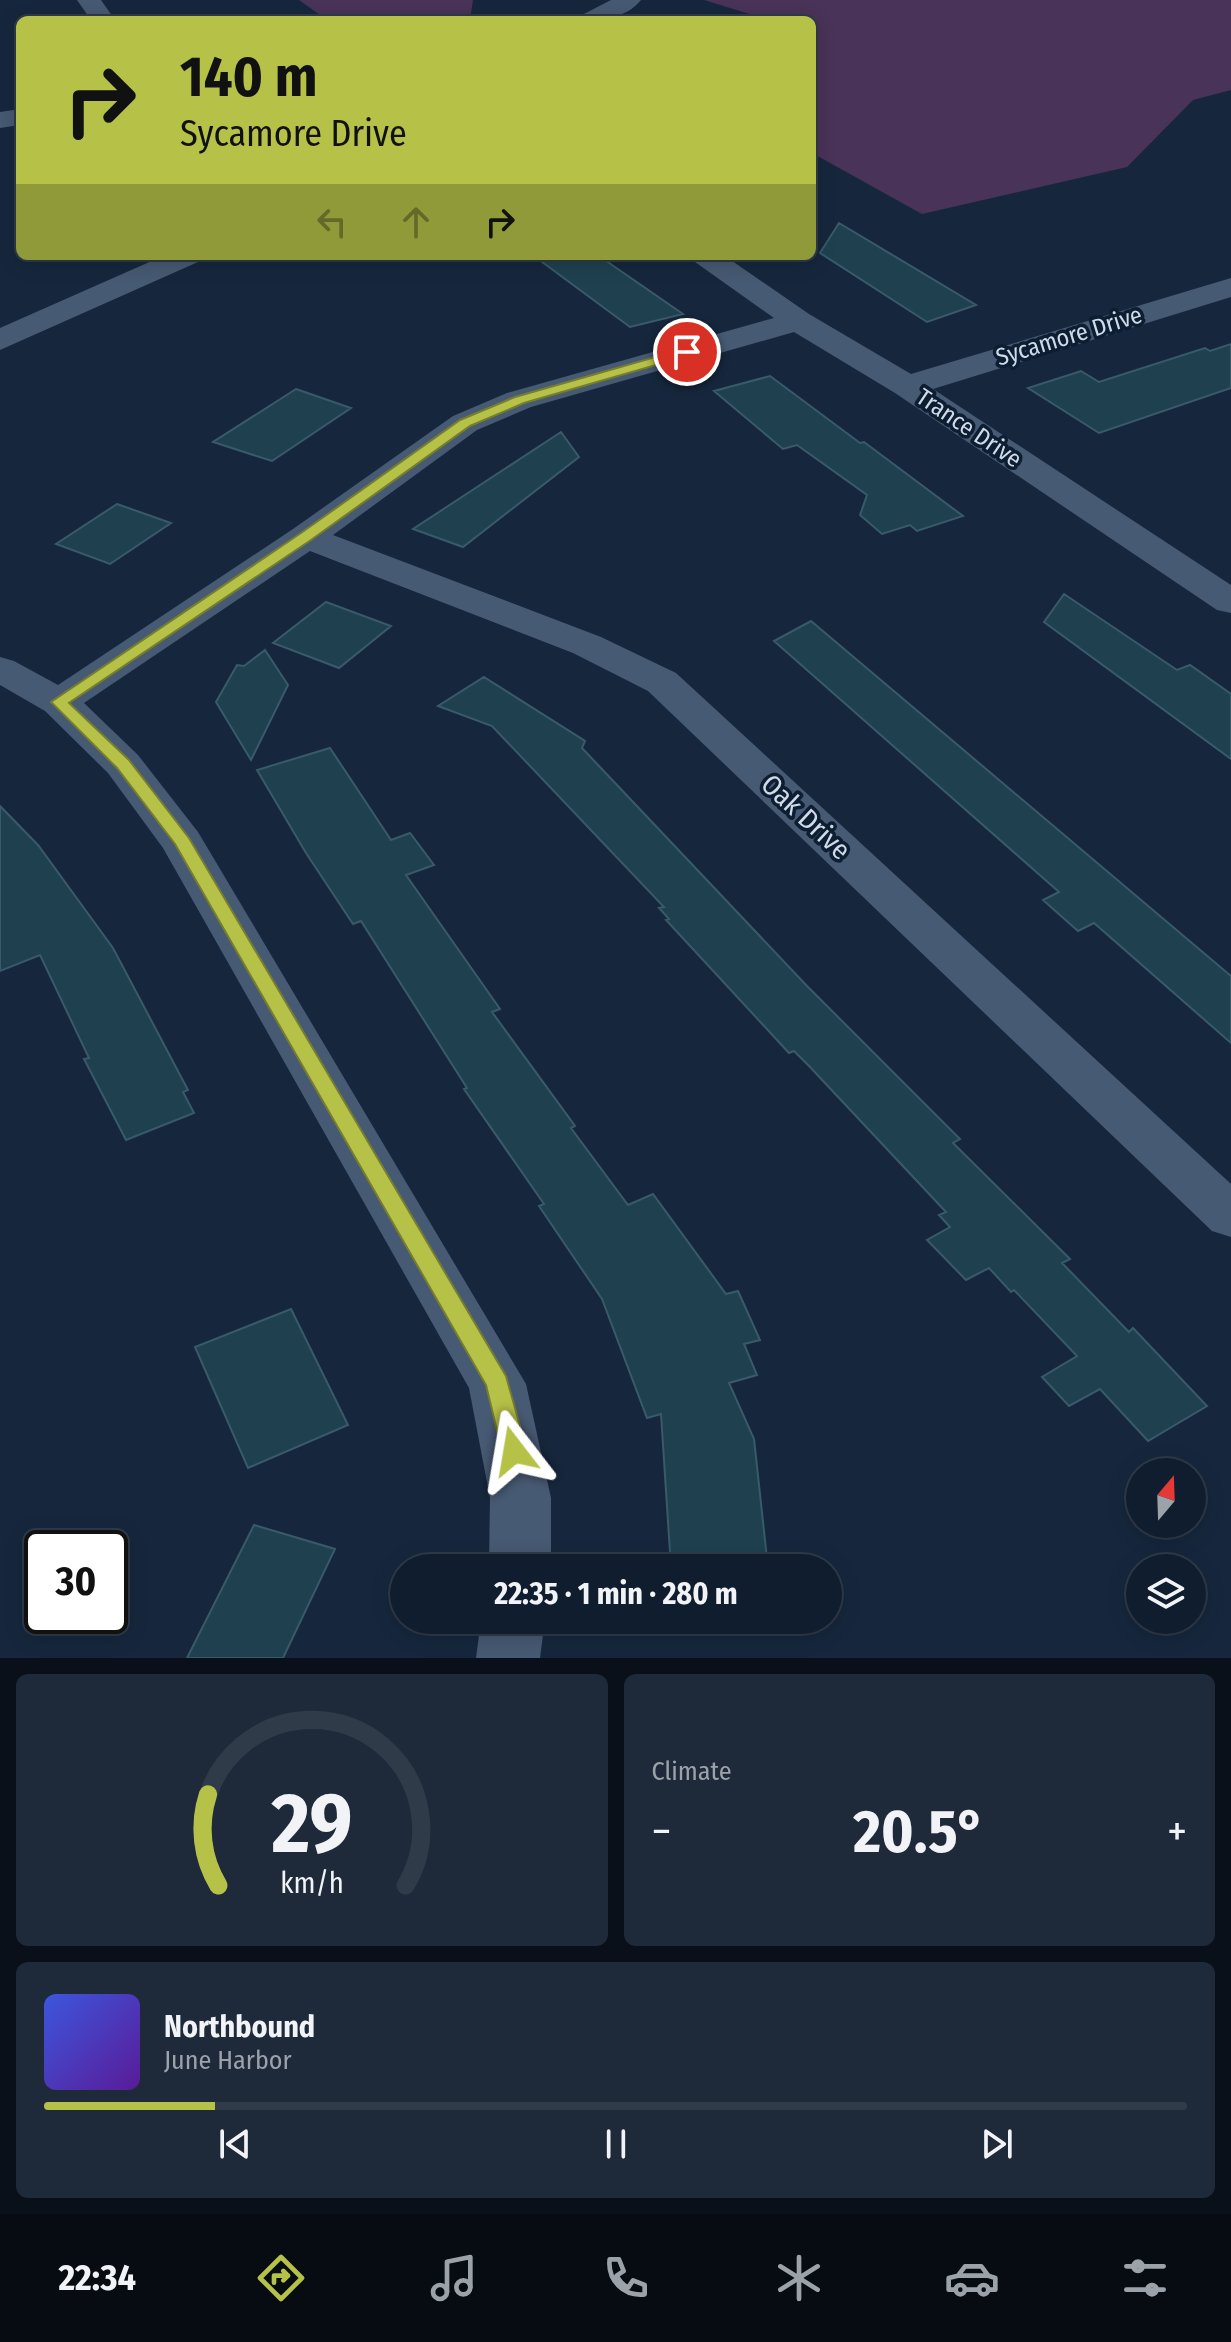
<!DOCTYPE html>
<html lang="en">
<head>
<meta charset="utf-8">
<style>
  body { margin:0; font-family:"Fira Sans Condensed",sans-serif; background:#1e2a3a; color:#f1f3f6; height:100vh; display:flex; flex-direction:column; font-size:30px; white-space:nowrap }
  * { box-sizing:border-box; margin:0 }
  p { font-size:26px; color:#9ca2aa }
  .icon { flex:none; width:44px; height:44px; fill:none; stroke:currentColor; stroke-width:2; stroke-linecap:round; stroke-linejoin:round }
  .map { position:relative; height:1658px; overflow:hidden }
  .panel { display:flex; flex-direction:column; gap:16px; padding:16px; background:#091019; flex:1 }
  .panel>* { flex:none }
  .hud { position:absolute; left:16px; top:16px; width:800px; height:244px; border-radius:12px; box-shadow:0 4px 20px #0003,0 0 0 2px #303b4a; background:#b6c148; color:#111; overflow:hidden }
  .needle { width:52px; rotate:19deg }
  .tools { position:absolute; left:1126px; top:1458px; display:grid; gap:16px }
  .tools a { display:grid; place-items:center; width:80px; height:80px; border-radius:50%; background:#101d2e; box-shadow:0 4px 20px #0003,0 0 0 2px #303b4a; font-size:40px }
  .speed { position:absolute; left:24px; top:1530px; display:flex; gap:16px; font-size:40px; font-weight:700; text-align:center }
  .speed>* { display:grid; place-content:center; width:104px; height:104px; border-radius:50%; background:#101d2e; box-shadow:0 4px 20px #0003,0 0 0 2px #303b4a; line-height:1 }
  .speed .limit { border:4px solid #111; border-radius:12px; background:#fff; color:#111 }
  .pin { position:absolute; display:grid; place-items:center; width:68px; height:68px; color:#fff; margin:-34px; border:4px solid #fff; border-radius:50%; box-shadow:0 2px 8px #0007 }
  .me { position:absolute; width:88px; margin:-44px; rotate:346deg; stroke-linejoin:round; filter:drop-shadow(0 0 6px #0008) }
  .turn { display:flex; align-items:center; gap:28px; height:168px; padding:0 32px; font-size:36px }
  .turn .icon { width:104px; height:104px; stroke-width:2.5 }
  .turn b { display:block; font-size:56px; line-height:68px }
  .lanes { display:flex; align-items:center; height:76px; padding:0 32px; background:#0003; justify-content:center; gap:40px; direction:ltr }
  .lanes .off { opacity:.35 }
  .big { font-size:60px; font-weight:700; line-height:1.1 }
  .panel .card { flex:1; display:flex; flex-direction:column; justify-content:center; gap:12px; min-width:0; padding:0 28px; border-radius:12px; background:#1e2a3a }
  .panel .dial { align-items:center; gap:0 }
  .dial svg { height:208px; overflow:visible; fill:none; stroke:#303b4a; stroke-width:7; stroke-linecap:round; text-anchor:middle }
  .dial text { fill:#f1f3f6; stroke:none }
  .song { display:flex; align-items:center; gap:24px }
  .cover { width:96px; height:96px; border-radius:12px; background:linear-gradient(135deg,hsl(230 70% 55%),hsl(270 70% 35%)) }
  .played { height:8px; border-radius:4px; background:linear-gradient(90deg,#b6c148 15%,#303b4a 15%) }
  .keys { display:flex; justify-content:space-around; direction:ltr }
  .heat { display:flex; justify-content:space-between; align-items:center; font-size:44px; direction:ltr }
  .panel .tiles { flex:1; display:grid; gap:16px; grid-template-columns:1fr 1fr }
  .card:last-child { grid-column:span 2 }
  .trip { position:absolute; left:390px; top:1554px; width:452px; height:80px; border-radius:40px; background:#101d2e; box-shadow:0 4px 20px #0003,0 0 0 2px #303b4a; font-weight:700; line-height:80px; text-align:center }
  .menu { display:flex; height:128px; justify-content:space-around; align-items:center; background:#060c12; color:#9ca2aa }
  .menu .icon { width:56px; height:56px }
  .menu .active { color:#b6c148 }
  .menu b { font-size:36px; color:#f1f3f6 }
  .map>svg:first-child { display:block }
  .green { fill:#493358 }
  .building { fill:#1f414f; stroke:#385a69; stroke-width:2 }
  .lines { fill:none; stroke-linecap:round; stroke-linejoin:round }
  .street { fill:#475a73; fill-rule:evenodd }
  .route { fill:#b6c148; stroke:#767d2f; stroke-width:2 }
  .labels { text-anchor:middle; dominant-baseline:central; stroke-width:7; stroke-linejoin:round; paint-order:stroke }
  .far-street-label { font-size:24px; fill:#d0dbe9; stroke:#0d1d32 }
  .street-label { font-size:28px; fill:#d0dbe9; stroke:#0d1d32 }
</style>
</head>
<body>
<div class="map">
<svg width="1231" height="1658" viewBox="0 0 1231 1658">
  <rect width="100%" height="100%" fill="#16273d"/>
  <!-- green -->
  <path class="green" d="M 299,0 L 473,0 L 470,20 L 327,20 Z
    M 704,0 L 1231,0 L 1231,90 L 1193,100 L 1127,167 L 922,214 L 812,153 L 812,20 L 769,20 Z"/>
  <!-- building -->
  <path class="building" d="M 839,223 L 976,305 L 927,322 L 820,253 Z
    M 534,256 L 599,256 L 683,314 L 630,327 Z
    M 1231,344 L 1231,388 L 1099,433 L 1028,388 L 1081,371 L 1099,382 L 1205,348 L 1210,351 Z
    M 770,376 L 860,443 L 864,442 L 963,516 L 917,531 L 910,525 L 882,534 L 860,515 L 867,495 L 797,445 L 783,449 L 714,391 Z
    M 296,389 L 351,408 L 272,461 L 213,442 Z
    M 561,432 L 579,457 L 463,547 L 413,529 Z
    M 117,504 L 171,523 L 110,564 L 56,544 Z
    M 1064,594 L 1177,670 L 1190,665 L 1231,694 L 1231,759 L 1044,622 Z
    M 326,602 L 391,626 L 339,668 L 273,643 Z
    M 811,621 L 1231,976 L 1231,1043 L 1094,923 L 1078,931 L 1043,900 L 1059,892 L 774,641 Z
    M 265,650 L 288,685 L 251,760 L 216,702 L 237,665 L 244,666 Z
    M 484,677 L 585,741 L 582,748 L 617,785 L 807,986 L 960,1139 L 953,1143 L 1070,1259 L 1062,1263 L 1129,1332 L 1133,1328 L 1207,1406 L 1148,1441 L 1100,1389 L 1069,1406 L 1042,1377 L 1077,1356 L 1014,1290 L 1011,1292 L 989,1268 L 966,1280 L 927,1240 L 950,1227 L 939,1215 L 946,1212 L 809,1066 L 794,1051 L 789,1053 L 666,920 L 669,919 L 659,908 L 664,907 L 492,726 L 438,706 Z
    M 330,748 L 391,840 L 410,833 L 434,865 L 406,875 L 500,1009 L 492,1012 L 575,1126 L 571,1128 L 628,1205 L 653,1194 L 726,1294 L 738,1291 L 760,1340 L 744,1344 L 757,1375 L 729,1383 L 754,1439 L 768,1568 L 671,1568 L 661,1414 L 647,1418 L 602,1299 L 539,1206 L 544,1204 L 464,1089 L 467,1088 L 361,921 L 353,924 L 306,853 L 257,770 Z
    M 0,806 L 38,845 L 113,948 L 188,1090 L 183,1092 L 194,1113 L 126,1140 L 84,1059 L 89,1058 L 40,955 L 0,971 Z
    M 291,1309 L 348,1425 L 248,1468 L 195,1347 Z
    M 254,1525 L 335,1549 L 283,1658 L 187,1658 Z"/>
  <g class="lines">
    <!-- street -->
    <path class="street" d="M 77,0 L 101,0 L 115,20 L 91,20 Z
      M 611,0 L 641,0 C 626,19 600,20 578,20 L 582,15 Z
      M 20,109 L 20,125 L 0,128 L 0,112 Z
      M 163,256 L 203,256 L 198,262 L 0,350 L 0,328 Z
      M 690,256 L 725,256 L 809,314 L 911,374 L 1231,278 L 1231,297 L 933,389 L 1231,585 L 1231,613 L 1217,610 L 895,393 L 794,332 L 531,407 L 477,430 L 333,535 L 601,637 L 676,673 L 1231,1184 L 1231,1237 L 1212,1231 L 648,691 L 573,653 L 310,551 L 84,703 L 138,755 L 198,832 L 526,1384 L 551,1498 L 551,1568 L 489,1568 L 490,1498 L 469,1388 L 163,848 L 108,773 L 45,711 L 0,685 L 0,657 L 14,661 L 58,685 L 293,529 L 453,416 L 507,393 L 774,318 L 695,262 Z
      M 481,1620 L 545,1620 L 540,1658 L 476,1658 Z"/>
  </g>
  <!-- route -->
  <path class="route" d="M 687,348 L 693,352 L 691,355 L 524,403 L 470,426 L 311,540 L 69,703 L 129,760 L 189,838 L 506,1376 L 527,1451 L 523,1458 L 514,1461 L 505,1458 L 502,1451 L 486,1385 L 175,844 L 117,768 L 51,702 L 301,533 L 460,420 L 515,397 Z"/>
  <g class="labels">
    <!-- far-street labels -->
    <g class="far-street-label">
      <text transform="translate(1069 336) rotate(-17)">Sycamore Drive</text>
      <text transform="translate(969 428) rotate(34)">Trance Drive</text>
    </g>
    <!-- street labels -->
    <g class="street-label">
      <text transform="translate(806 817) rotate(43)">Oak Drive</text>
    </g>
  </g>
</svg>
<div class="tools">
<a><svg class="needle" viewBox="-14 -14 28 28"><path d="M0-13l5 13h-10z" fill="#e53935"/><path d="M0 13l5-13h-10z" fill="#9ca2aa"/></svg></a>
<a><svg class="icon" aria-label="layers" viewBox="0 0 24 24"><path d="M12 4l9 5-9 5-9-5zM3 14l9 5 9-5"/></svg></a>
</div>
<div class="speed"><div class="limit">30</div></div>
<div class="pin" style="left:687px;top:352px;background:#d93025"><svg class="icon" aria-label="arrive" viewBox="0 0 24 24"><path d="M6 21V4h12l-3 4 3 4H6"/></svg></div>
<svg class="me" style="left:514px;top:1451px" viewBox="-20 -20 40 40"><path d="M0-17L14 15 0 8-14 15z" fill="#b6c148" stroke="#fff" stroke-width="4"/></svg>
<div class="trip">22:35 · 1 min · 280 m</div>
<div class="hud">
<div class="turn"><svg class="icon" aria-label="right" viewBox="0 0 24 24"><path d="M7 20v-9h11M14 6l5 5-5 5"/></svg><div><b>140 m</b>Sycamore Drive</div></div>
<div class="lanes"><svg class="icon off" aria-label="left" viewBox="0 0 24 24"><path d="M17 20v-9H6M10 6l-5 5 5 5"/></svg><svg class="icon off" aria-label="ahead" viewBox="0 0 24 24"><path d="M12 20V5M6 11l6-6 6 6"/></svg><svg class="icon" aria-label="right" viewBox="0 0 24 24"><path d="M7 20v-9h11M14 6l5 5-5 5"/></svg></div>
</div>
</div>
<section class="panel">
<div class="tiles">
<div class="card dial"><svg viewBox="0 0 100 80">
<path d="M14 69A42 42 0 1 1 86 69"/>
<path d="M14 69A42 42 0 0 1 10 34" stroke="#b6c148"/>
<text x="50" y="56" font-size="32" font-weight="700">29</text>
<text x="50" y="72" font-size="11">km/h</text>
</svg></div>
<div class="card"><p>Climate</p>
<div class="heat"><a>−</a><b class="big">20.5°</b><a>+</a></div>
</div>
<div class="card">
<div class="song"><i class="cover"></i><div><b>Northbound</b><p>June Harbor</p></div></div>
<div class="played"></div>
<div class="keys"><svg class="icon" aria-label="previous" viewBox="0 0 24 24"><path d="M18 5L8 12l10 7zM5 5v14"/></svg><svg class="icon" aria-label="pause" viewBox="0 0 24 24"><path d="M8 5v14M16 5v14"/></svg><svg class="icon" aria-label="next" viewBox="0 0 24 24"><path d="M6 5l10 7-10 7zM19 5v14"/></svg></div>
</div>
</div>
</section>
<nav class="menu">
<b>22:34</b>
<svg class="icon active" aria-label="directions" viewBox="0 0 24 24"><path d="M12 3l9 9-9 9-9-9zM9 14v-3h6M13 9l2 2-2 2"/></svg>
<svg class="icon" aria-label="music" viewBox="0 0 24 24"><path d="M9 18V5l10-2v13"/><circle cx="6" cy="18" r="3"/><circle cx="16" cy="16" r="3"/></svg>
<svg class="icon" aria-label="phone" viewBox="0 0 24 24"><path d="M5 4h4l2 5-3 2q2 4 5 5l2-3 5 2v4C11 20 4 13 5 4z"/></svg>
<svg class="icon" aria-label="climate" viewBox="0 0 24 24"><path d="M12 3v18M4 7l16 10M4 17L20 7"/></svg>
<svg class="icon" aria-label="car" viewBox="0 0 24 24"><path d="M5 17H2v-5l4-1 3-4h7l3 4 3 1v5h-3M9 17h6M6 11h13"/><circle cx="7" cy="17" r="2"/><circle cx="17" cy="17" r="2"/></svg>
<svg class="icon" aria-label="filters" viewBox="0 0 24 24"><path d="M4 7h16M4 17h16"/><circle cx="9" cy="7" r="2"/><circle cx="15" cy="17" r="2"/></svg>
</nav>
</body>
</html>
